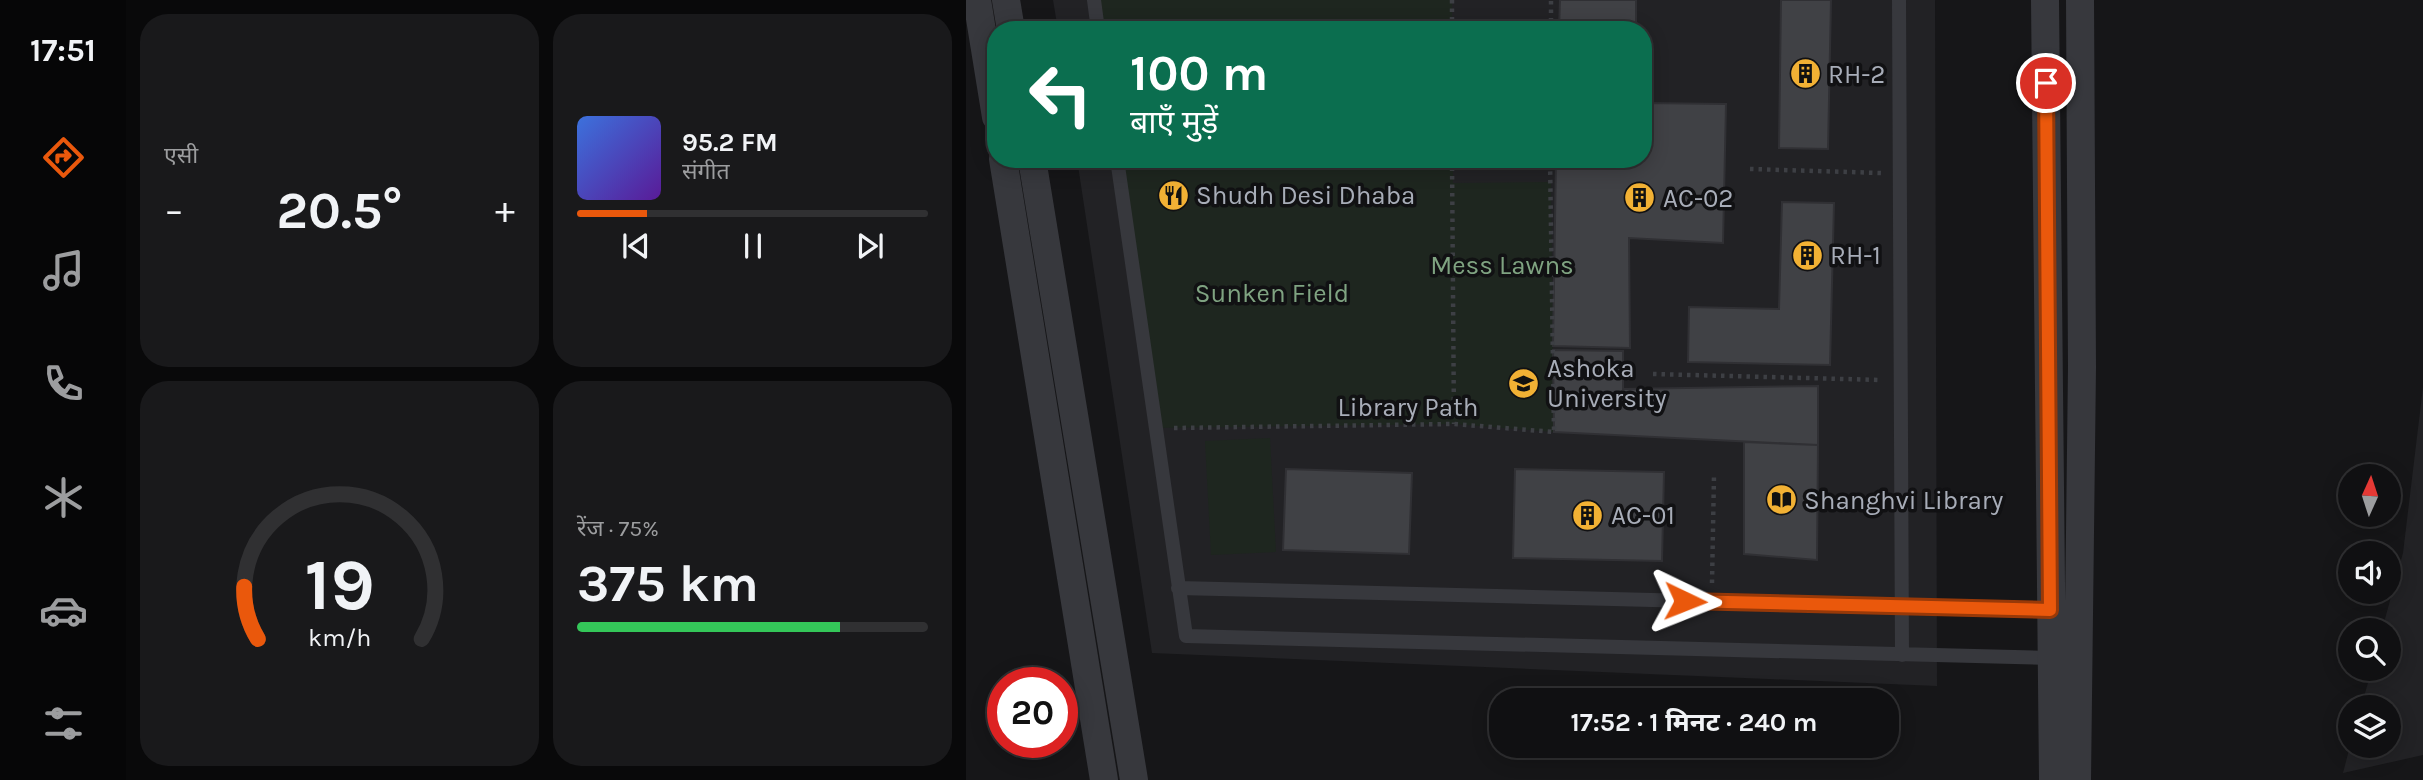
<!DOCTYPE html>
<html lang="hi">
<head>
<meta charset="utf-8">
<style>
  body { margin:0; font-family:Karla,"Noto Sans Devanagari",sans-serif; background:#19191b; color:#f1f3f6; height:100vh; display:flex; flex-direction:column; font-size:26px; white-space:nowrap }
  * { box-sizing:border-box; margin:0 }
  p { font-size:23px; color:#9c9d9f }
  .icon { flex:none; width:38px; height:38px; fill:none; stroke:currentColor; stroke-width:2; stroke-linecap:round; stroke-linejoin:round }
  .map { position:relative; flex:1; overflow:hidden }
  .details { display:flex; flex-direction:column; gap:14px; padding:14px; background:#09090a; width:840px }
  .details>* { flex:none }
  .top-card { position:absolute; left:21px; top:21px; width:665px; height:147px; border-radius:28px; box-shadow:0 4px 18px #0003,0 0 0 2px #303032; background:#0b6e4f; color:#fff; overflow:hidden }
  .needle { width:46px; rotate:3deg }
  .controls { position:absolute; left:1372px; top:464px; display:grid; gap:14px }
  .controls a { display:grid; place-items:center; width:63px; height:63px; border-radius:50%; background:#101012; box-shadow:0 4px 18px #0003,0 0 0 2px #303032; font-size:35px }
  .speed { position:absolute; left:21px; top:667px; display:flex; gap:14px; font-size:35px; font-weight:700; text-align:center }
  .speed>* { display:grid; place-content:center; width:91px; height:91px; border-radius:50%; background:#101012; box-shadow:0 4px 18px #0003,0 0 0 2px #303032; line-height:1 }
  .speed .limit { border:10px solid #d22; background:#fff; color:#111 }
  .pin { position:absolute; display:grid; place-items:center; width:60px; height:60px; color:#fff; margin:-30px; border:4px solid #fff; border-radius:50%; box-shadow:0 2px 7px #0007 }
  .me { position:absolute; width:77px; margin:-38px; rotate:92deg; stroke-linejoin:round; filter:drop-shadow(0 0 5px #0008) }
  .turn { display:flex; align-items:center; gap:24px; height:147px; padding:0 28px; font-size:32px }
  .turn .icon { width:91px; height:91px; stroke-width:2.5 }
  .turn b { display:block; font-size:49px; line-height:60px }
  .big { font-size:52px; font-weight:700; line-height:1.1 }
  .details .tile { flex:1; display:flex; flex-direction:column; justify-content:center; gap:10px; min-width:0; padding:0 24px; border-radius:28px; background:#19191b }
  .details .dial { align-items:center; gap:0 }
  .dial svg { height:182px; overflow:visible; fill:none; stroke:#303032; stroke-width:7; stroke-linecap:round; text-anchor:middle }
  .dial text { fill:#f1f3f6; stroke:none }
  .song { display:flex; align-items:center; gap:21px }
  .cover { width:84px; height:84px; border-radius:10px; background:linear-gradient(135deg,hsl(220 70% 55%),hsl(270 70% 35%)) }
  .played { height:7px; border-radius:4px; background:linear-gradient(90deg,#ea580c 20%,#303032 20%) }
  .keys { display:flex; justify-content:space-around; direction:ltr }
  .heat { display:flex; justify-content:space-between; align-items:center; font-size:38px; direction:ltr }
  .charge { height:10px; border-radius:5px; background:linear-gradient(90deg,#34c759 75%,#303032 0) }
  .details .tiles { flex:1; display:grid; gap:14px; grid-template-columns:repeat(2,1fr) }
  .trip { position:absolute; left:523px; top:688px; width:410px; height:70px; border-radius:28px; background:#101012; box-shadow:0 4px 18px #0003,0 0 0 2px #303032; font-weight:700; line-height:70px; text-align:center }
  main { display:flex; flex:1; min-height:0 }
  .tab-bar { display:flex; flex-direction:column; width:126px; justify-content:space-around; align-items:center; background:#060607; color:#9c9d9f }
  .tab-bar .icon { width:49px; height:49px }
  .tab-bar .active { color:#ea580c }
  .tab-bar b { font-size:32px; color:#f1f3f6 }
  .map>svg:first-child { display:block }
  .built { fill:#222225 }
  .green { fill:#1e261f }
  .building { fill:#404145; stroke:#303034; stroke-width:2 }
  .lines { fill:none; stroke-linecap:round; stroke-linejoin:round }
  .path { stroke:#3d3f44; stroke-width:4.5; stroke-dasharray:3.5 5; stroke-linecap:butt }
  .service { stroke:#37383d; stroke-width:14 }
  .minor { stroke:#37383d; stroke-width:28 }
  .route-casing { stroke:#983908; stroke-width:18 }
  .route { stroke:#ea580c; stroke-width:12 }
  .labels { text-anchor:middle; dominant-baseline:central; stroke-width:7; stroke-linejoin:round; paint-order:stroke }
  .poi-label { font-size:26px; fill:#a8adb8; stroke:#111113; text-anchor:start }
  .park-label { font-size:26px; fill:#7fa381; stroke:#111113 }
  .street-label { font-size:26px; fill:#a8adb8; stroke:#111113 }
</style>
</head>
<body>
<main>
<nav class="tab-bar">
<b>17:51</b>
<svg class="icon active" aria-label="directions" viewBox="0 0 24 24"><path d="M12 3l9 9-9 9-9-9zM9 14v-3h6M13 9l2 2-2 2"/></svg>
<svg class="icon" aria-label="music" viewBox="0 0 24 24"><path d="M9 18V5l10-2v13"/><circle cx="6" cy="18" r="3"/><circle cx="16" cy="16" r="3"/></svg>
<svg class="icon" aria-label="phone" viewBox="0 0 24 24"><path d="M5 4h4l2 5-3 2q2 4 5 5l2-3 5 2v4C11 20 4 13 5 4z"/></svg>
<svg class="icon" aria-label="climate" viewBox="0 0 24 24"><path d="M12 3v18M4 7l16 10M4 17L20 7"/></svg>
<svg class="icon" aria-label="car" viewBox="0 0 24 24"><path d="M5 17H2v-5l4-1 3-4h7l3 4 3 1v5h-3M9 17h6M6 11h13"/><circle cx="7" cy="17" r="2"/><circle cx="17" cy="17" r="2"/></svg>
<svg class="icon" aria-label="filters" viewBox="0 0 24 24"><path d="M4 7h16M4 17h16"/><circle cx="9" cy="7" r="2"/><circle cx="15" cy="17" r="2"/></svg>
</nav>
<section class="details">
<div class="tiles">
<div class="tile"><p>एसी</p>
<div class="heat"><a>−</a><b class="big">20.5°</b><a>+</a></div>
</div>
<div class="tile">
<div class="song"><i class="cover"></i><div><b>95.2 FM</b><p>संगीत</p></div></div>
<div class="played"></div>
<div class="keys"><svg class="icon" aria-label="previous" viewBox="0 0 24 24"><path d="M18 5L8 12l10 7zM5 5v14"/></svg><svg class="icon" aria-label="pause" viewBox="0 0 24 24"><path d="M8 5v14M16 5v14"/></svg><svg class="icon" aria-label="next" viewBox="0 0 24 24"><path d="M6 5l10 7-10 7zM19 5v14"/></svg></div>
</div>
<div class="tile dial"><svg viewBox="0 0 100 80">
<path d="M14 69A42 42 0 1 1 86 69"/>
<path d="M14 69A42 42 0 0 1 8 46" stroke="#ea580c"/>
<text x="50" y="56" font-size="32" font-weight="700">19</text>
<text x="50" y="72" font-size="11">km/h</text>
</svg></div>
<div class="tile"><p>रेंज · 75%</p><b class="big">375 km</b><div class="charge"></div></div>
</div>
</section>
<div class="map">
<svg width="1457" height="780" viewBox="0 0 1457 780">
  <rect width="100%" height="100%" fill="#161618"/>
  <!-- built -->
  <path class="built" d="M 87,0 L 969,0 L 971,686 L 186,653 L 111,159 L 677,159 L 677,30 L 92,30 Z
    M 1457,387 L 1457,755 L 1377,773 L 1384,746 L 1423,746 L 1423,707 L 1395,707 L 1406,669 L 1423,668 L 1423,630 L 1416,630 L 1437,553 Z"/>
  <!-- green -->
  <path class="green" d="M 128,0 L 486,0 L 486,30 L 132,30 Z
    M 151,159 L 487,159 L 487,183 L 585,182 L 588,432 L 488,424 L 190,428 Z
    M 304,438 L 310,552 L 245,555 L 239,441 Z"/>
  <!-- building -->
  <path class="building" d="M 594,0 L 670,0 L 670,30 L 593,30 Z
    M 815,0 L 865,0 L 862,149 L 813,148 Z
    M 677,103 L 760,104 L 757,243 L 663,238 L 664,348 L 587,346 L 590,159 L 677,159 Z
    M 816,202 L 868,203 L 864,365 L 722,362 L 723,307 L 813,309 Z
    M 587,350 L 657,351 L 657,389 L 852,386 L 852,445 L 588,432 Z
    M 778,442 L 852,445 L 851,560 L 778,554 Z
    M 320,469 L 446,473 L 443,554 L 317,550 Z
    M 549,469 L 698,472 L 696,561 L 547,558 Z"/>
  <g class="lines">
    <!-- path -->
    <path class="path" d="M 486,0 L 486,30
      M 585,30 L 585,0
      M 486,159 L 488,424
      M 784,169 L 915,173
      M 687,374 L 916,380
      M 208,428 L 488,424 L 588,432 L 584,159
      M 746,583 L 748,475"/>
    <!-- service -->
    <path class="service" d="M 128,0 L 132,30
      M 933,0 L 936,655
      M 151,159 L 220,636 L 1084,658
      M 212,588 L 1084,610"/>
    <!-- minor -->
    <path class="minor" d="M 11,0 L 30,117
      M 40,0 L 45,30
      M 1079,0 L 1087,780
      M 37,159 L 138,780
      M 66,159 L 168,780
      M 1111,780 L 1116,367 L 1114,0"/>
  </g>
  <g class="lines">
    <defs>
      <path id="route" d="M 719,601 L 1084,610 L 1080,83"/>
    </defs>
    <!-- route casing -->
    <use href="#route" class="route-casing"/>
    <!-- route -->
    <use href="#route" class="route"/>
  </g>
  <!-- icons -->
  <defs>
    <symbol id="building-disc" viewBox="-11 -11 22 22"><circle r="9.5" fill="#f2b134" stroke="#111113"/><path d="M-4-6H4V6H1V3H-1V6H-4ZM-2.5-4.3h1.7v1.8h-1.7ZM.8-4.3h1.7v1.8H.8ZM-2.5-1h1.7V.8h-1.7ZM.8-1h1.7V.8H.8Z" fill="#111"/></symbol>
    <symbol id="restaurant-disc" viewBox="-11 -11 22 22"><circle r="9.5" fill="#f2b134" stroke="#111113"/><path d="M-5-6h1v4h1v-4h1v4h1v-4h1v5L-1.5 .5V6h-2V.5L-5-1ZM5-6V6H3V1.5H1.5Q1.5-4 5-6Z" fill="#111"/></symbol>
    <symbol id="university-disc" viewBox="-11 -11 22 22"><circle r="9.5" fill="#f2b134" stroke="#111113"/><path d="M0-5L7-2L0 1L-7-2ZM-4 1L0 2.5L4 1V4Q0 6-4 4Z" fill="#111"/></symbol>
    <symbol id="library-disc" viewBox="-11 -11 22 22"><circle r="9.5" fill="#f2b134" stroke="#111113"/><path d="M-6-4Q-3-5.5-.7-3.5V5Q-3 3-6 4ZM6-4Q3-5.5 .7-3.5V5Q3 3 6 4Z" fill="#111"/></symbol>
  </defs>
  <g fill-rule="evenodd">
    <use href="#building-disc" x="822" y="56" width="35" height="35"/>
    <use href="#restaurant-disc" x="190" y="178" width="35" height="35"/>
    <use href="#building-disc" x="656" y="180" width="35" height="35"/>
    <use href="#building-disc" x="824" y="238" width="35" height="35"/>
    <use href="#university-disc" x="540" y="366" width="35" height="35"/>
    <use href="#library-disc" x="798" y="482" width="35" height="35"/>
    <use href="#building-disc" x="604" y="498" width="35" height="35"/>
  </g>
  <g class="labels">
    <!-- poi labels -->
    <g class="poi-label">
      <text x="862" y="74">RH-2</text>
      <text x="230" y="195">Shudh Desi Dhaba</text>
      <text x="697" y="198">AC-02</text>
      <text x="864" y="255">RH-1</text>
      <text x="581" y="368">Ashoka<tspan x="581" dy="30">University</tspan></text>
      <text x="838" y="500">Shanghvi Library</text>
      <text x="645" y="515">AC-01</text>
    </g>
    <!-- park labels -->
    <g class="park-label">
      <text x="536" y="265">Mess Lawns</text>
      <text x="306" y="293">Sunken Field</text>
    </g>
    <!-- street labels -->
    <g class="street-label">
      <text x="442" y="407">Library Path</text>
    </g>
  </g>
</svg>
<div class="controls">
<a><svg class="needle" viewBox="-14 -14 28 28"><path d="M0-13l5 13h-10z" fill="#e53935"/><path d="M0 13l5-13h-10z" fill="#9c9d9f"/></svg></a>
<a><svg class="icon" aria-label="sound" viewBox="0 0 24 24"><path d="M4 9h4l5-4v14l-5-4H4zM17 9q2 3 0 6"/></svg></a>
<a><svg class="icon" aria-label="search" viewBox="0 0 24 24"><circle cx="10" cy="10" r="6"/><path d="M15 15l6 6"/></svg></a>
<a><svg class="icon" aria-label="layers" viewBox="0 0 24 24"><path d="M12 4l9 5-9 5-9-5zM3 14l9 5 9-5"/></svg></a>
</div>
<div class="speed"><div class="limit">20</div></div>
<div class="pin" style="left:1080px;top:83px;background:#d93025"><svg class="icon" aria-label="arrive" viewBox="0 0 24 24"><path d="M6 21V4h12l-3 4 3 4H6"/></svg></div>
<svg class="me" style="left:719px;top:601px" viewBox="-20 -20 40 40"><path d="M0-17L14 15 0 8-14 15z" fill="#ea580c" stroke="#fff" stroke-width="4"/></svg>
<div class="trip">17:52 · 1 मिनट · 240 m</div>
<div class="top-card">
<div class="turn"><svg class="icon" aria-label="left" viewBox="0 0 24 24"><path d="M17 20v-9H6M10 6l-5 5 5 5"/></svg><div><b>100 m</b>बाएँ मुड़ें</div></div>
</div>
</div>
</main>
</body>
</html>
